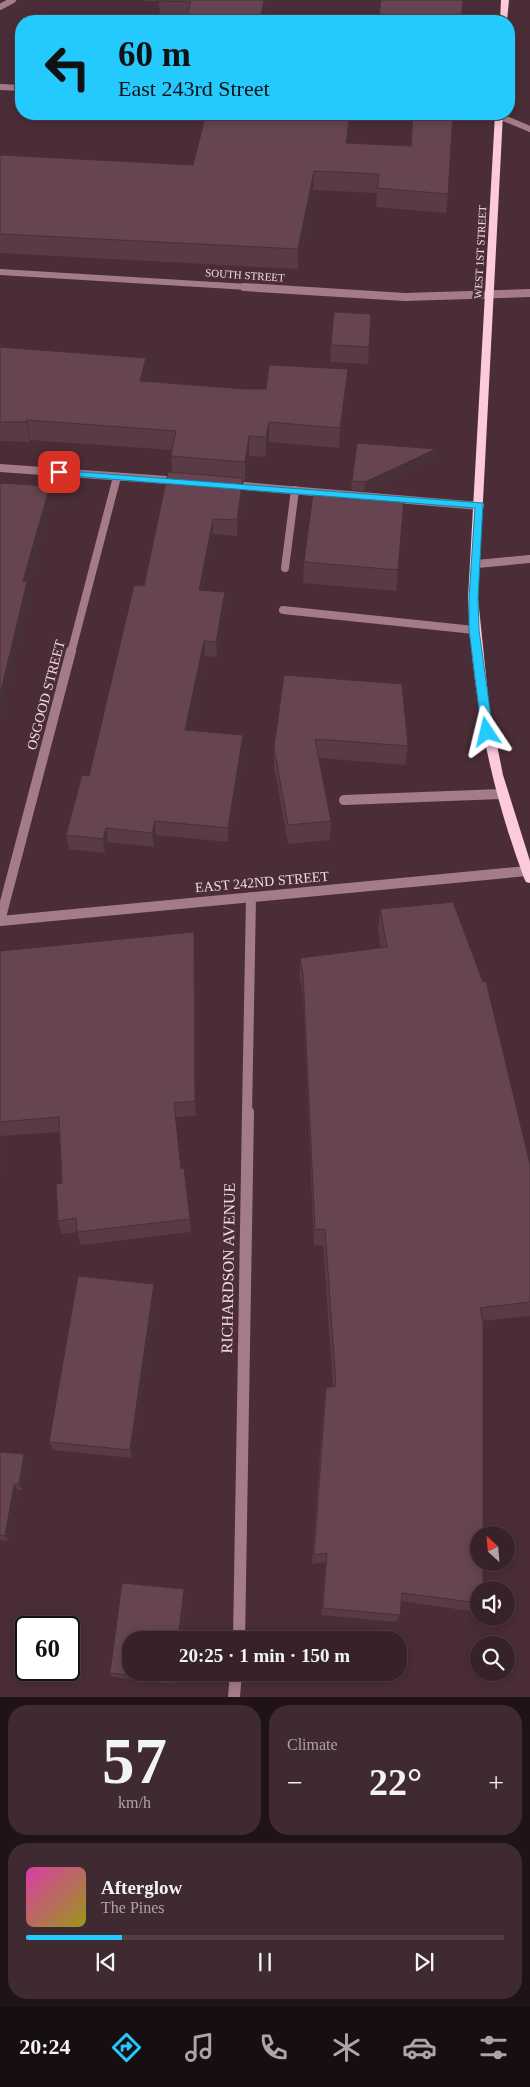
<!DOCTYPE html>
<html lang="en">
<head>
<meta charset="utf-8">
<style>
  body { margin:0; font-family:"Times New Roman",serif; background:#3f2a31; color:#f1f3f6; height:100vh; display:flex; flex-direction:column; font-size:19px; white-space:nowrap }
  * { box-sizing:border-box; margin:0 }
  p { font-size:16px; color:#aba4a8 }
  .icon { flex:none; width:28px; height:28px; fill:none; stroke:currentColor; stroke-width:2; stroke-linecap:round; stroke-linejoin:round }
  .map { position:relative; height:1697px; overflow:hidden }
  .details { display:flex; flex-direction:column; gap:8px; padding:8px; background:#1f1317; flex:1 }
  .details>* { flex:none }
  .top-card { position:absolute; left:15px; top:15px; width:500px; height:105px; border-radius:20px; box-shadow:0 2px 12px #0003,0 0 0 1px #523f46; background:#24c9fe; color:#111; overflow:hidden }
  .needle { width:32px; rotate:334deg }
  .fabs { position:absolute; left:470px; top:1526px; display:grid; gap:10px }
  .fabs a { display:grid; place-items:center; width:45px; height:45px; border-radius:50%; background:#382229; box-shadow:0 2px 12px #0003,0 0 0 1px #523f46; font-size:25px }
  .speed { position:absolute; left:15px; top:1616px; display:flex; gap:10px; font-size:25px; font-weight:700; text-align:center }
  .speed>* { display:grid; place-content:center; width:65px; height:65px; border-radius:50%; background:#382229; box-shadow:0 2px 12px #0003,0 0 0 1px #523f46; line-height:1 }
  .speed .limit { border:2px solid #111; border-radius:8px; background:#fff; color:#111 }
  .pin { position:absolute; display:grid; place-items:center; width:42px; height:42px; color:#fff; margin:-21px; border-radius:10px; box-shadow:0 2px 8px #0006 }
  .me { position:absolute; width:55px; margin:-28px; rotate:350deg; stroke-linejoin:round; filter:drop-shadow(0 0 4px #0008) }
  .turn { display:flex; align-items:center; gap:18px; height:105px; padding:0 20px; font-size:22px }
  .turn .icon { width:65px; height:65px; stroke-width:2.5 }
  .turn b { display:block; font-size:35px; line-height:42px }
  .big { font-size:38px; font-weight:800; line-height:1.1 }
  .details .widget { flex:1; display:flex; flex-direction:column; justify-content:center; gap:8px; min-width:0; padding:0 18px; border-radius:20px; background:#3f2a31 }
  .details .dial { align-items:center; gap:0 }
  .dial b { font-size:65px; line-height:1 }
  .song { display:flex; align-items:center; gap:15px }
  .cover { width:60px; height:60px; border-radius:8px; background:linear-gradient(135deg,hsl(320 70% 55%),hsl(60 70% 35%)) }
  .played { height:5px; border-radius:2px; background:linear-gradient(90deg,#24c9fe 20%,#523f46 20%) }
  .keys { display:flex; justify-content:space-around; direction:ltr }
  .heat { display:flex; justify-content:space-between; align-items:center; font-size:28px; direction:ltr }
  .details .tiles { flex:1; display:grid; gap:8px; grid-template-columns:1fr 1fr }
  .widget:last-child { grid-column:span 2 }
  .trip { position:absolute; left:122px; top:1631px; width:285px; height:50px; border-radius:20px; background:#382229; box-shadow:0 2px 12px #0003,0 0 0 1px #523f46; font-weight:800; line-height:50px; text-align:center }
  .tabs { display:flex; height:80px; justify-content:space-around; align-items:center; background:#160e10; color:#aba4a8 }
  .tabs .icon { width:35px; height:35px }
  .tabs .active { color:#24c9fe }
  .tabs b { font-size:22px; color:#f1f3f6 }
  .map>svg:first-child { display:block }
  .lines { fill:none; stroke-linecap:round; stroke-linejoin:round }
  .lane-far1 { stroke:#a47c89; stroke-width:8 }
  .lane { stroke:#a47c89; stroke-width:10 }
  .street-far3 { stroke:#a47c89; stroke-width:6 }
  .street-far2 { stroke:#a47c89; stroke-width:8 }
  .street-far1 { stroke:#a47c89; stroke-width:10 }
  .street { stroke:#a47c89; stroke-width:12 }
  .primary { fill:#fdcada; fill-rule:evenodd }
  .wall { fill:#583b45 }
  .shaded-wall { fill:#473038 }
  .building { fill:#664550; stroke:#473038 }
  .route { fill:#24c9fe; stroke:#1783a5 }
  .labels { text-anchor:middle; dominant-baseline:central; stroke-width:4.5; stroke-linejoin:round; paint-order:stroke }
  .far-street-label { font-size:11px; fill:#f0dbe1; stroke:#4b2d37 }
  .street-label { font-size:14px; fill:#f0dbe1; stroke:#4b2d37 }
  .near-street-label { font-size:16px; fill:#f0dbe1; stroke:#4b2d37 }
</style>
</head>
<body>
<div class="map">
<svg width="530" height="1697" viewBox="0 0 530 1697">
  <rect width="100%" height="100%" fill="#4b2d37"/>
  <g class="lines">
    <!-- lane-far1 -->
    <path class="lane-far1" d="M 285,568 L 295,490
      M 283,610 L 474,630"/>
    <!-- lane -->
    <path class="lane" d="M 344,800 L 501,794"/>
    <!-- street-far3 -->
    <path class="street-far3" d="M 0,7 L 13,0
      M 0,87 L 21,88
      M 494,114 L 530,129
      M 0,272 L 264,288"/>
    <!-- street-far2 -->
    <path class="street-far2" d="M 244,287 L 405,297 L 530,293
      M 0,468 L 180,481
      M 231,485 L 480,506
      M 477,564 L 530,559
      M 71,653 L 117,477"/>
    <!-- street-far1 -->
    <path class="street-far1" d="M 0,921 L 527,871
      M 0,921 L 71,651
      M 247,1114 L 251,897"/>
    <!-- street -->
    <path class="street" d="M 239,1640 L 248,1112
      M 234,1697 L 236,1672"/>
    <!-- primary -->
    <path class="primary" d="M 501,0 L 509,0 L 507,21 L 500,21 Z
      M 495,114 L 503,114 L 478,598 L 489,705 L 503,775 L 530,861 L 530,883 L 526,882 L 524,878 C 490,787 472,695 468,598 Z"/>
  </g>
  <!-- wall -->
  <path class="wall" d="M 143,0 L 267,0 L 263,21 L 185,21 L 186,20 L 160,19 L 159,1 L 143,1 Z
    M 206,114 L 352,114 L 348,143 L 411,146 L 412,114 L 453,114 L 448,194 L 446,213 L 376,207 L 377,193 L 313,190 L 298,269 L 0,253 L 0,155 L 193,165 Z
    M 331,345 L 369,347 L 368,364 L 330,362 Z
    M 0,347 L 148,377 L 147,381 L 245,389 L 266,389 L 348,369 L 347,389 L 339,448 L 269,442 L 266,457 L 249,456 L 245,481 L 243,481 L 244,493 L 237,536 L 213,534 L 202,590 L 225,607 L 217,657 L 205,656 L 189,730 L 244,749 L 228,842 L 156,835 L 154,847 L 108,842 L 105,853 L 69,849 L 66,835 L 89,776 L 144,586 L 172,472 L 171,456 L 172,450 L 30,440 L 30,442 L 0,441 Z
    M 436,449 L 435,458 L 364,491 L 351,490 L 352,481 Z
    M 304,562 L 398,570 L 396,591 L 303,583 Z
    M 284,675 L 408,746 L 405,765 L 319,758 L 331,821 L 330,840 L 288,844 L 274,767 L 274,747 Z
    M 380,909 L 530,1164 L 530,1316 L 482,1321 L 479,1609 L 477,1612 L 401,1601 L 400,1615 L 396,1622 L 321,1615 L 326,1562 L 312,1564 L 324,1400 L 326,1388 L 333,1386 L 323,1245 L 314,1246 L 303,994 L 300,978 L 300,958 L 381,948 L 378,930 Z
    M 194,932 L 195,948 L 196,1116 L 175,1117 L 181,1169 L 184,1168 L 191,1232 L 81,1245 L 77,1232 L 62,1234 L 58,1221 L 62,1183 L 59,1132 L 1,1136 L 0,1185 L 0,951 Z
    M 156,1294 L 132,1458 L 53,1450 L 49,1442 Z
    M 0,1452 L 28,1460 L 22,1490 L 18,1490 L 9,1541 L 0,1540 Z
    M 186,1595 L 176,1684 L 113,1677 L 110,1673 Z"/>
  <!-- shaded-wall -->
  <path class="shaded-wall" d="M 264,0 L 267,0 L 263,21 L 260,21 Z
    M 350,114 L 352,114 L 346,162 L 346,143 Z
    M 314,171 L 313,190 L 298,269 L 298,249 Z
    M 146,358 L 148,377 L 142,401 L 140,381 Z
    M 348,369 L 347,389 L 339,448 L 340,428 Z
    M 27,420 L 30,440 L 30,442 L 26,422 Z
    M 269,422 L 269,442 L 266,457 L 266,437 Z
    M 249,436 L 249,456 L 245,481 L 245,462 Z
    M 436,449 L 435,458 L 364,491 L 365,482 Z
    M 243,478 L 244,493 L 237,536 L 237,520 Z
    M 50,486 L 52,501 L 29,588 L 30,597 L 0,723 L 0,695 L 23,581 Z
    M 213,519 L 213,534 L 199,605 L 199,590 Z
    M 225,592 L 225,607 L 217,657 L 216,642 Z
    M 204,641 L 205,656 L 186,745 L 185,730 Z
    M 243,735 L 244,749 L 228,842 L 228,828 Z
    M 155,821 L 156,835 L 154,847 L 152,833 Z
    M 106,828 L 108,842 L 105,853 L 103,839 Z
    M 194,932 L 195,948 L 196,1116 L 195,1101 Z
    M 0,1132 L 1,1136 L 0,1185 Z
    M 154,1284 L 156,1294 L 132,1458 L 130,1450 Z
    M 24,1454 L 28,1460 L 22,1490 L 19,1484 Z
    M 14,1485 L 18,1490 L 9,1541 L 5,1536 Z
    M 184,1589 L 186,1595 L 181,1640 L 178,1640 Z
    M 175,1672 L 177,1672 L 176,1684 L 174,1680 Z"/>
  <!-- building -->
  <path class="building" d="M 159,0 L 264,0 L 260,21 L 185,21 L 191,2 L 159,1 Z
    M 381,0 L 463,0 L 461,21 L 378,21 Z
    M 206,114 L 350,114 L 346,143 L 411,146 L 413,114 L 453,114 L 448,194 L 377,188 L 379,174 L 314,171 L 298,249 L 0,234 L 0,155 L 193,165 Z
    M 334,312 L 371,314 L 369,347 L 331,345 Z
    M 0,347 L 146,358 L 140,381 L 245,389 L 266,389 L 269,365 L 348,369 L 340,428 L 269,422 L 266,437 L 249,436 L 245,462 L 171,456 L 176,431 L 27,420 L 26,422 L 0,422 Z
    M 357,443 L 436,449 L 365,482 L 352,481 Z
    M 168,472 L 243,478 L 237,520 L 213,519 L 199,590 L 225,592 L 216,642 L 204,641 L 185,730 L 243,735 L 228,828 L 155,821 L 152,833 L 106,828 L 103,839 L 66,835 L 82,775 L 89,776 L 134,585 L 144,586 Z
    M 0,483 L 50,486 L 23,581 L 27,582 L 0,695 Z
    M 313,493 L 404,500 L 398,570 L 304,562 Z
    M 284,675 L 402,684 L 408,746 L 315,739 L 331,821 L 288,825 L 274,747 Z
    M 453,902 L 483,982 L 486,981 L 530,1164 L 530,1302 L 480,1308 L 483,1322 L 483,1535 L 479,1535 L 479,1562 L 483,1562 L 483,1590 L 479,1590 L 479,1603 L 402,1593 L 400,1615 L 323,1608 L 327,1553 L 314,1555 L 326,1388 L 336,1386 L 325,1229 L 315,1230 L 303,974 L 300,958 L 387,947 L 380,909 Z
    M 194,932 L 195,1101 L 174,1103 L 181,1169 L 184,1168 L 190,1219 L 77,1232 L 76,1218 L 58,1221 L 56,1184 L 62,1183 L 59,1117 L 0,1122 L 0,951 Z
    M 78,1276 L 154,1284 L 130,1450 L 49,1442 Z
    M 0,1452 L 24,1454 L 19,1484 L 14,1485 L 5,1536 L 0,1535 Z
    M 122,1583 L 184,1589 L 178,1640 L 131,1640 L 131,1672 L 175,1672 L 174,1680 L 110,1673 Z"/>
  <!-- route -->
  <path class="route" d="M 55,470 L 483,503 L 478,598 L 479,630 L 493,732 L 491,735 L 484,735 L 482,732 L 469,630 L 469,598 L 475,508 L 59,475 L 55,475 Z"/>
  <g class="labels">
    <!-- far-street labels -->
    <g class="far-street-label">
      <text transform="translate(480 252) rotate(-87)">WEST 1ST STREET</text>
      <text transform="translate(245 275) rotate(4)">SOUTH STREET</text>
    </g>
    <!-- street labels -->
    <g class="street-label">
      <text transform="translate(46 695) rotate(-75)">OSGOOD STREET</text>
      <text transform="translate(262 882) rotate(-5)">EAST 242ND STREET</text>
    </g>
    <!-- near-street labels -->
    <g class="near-street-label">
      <text transform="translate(228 1268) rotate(-89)">RICHARDSON AVENUE</text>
    </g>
  </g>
</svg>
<div class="fabs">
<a><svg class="needle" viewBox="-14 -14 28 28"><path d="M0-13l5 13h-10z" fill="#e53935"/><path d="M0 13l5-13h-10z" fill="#aba4a8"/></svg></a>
<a><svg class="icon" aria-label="sound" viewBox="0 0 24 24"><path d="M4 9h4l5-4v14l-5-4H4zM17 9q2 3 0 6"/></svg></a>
<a><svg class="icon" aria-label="search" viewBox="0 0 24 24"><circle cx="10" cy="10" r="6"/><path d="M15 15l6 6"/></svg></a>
</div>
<div class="speed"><div class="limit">60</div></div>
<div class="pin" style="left:59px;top:472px;background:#d93025"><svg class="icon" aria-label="arrive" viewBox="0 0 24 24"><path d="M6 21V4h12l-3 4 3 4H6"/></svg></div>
<svg class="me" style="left:487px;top:732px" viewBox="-20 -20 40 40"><path d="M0-17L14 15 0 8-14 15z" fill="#24c9fe" stroke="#fff" stroke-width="4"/></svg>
<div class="trip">20:25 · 1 min · 150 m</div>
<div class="top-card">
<div class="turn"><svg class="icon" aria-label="left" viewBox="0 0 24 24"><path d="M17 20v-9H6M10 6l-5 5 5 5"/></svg><div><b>60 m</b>East 243rd Street</div></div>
</div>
</div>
<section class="details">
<div class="tiles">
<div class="widget dial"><b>57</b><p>km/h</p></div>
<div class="widget"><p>Climate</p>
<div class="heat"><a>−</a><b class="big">22°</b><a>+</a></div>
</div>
<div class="widget">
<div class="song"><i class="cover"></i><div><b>Afterglow</b><p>The Pines</p></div></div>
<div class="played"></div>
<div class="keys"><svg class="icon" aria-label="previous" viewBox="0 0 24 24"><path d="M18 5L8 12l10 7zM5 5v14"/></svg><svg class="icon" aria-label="pause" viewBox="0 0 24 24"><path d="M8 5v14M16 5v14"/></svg><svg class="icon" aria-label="next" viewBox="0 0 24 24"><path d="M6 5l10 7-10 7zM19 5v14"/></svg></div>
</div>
</div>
</section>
<nav class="tabs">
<b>20:24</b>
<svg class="icon active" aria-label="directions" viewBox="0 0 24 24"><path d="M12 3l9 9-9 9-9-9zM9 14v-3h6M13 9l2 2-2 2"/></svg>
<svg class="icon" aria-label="music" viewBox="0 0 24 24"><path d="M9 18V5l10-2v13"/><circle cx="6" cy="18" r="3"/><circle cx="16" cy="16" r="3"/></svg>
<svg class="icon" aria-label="phone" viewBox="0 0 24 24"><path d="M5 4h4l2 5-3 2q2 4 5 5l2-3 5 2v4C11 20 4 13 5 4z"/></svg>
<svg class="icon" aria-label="climate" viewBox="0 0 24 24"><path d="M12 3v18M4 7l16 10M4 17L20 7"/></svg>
<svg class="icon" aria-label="car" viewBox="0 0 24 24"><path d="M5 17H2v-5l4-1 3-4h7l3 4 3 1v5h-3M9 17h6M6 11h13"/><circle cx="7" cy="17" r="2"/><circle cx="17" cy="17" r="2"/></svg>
<svg class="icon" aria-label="filters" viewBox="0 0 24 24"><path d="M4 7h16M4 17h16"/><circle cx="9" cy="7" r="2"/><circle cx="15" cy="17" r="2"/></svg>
</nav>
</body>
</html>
